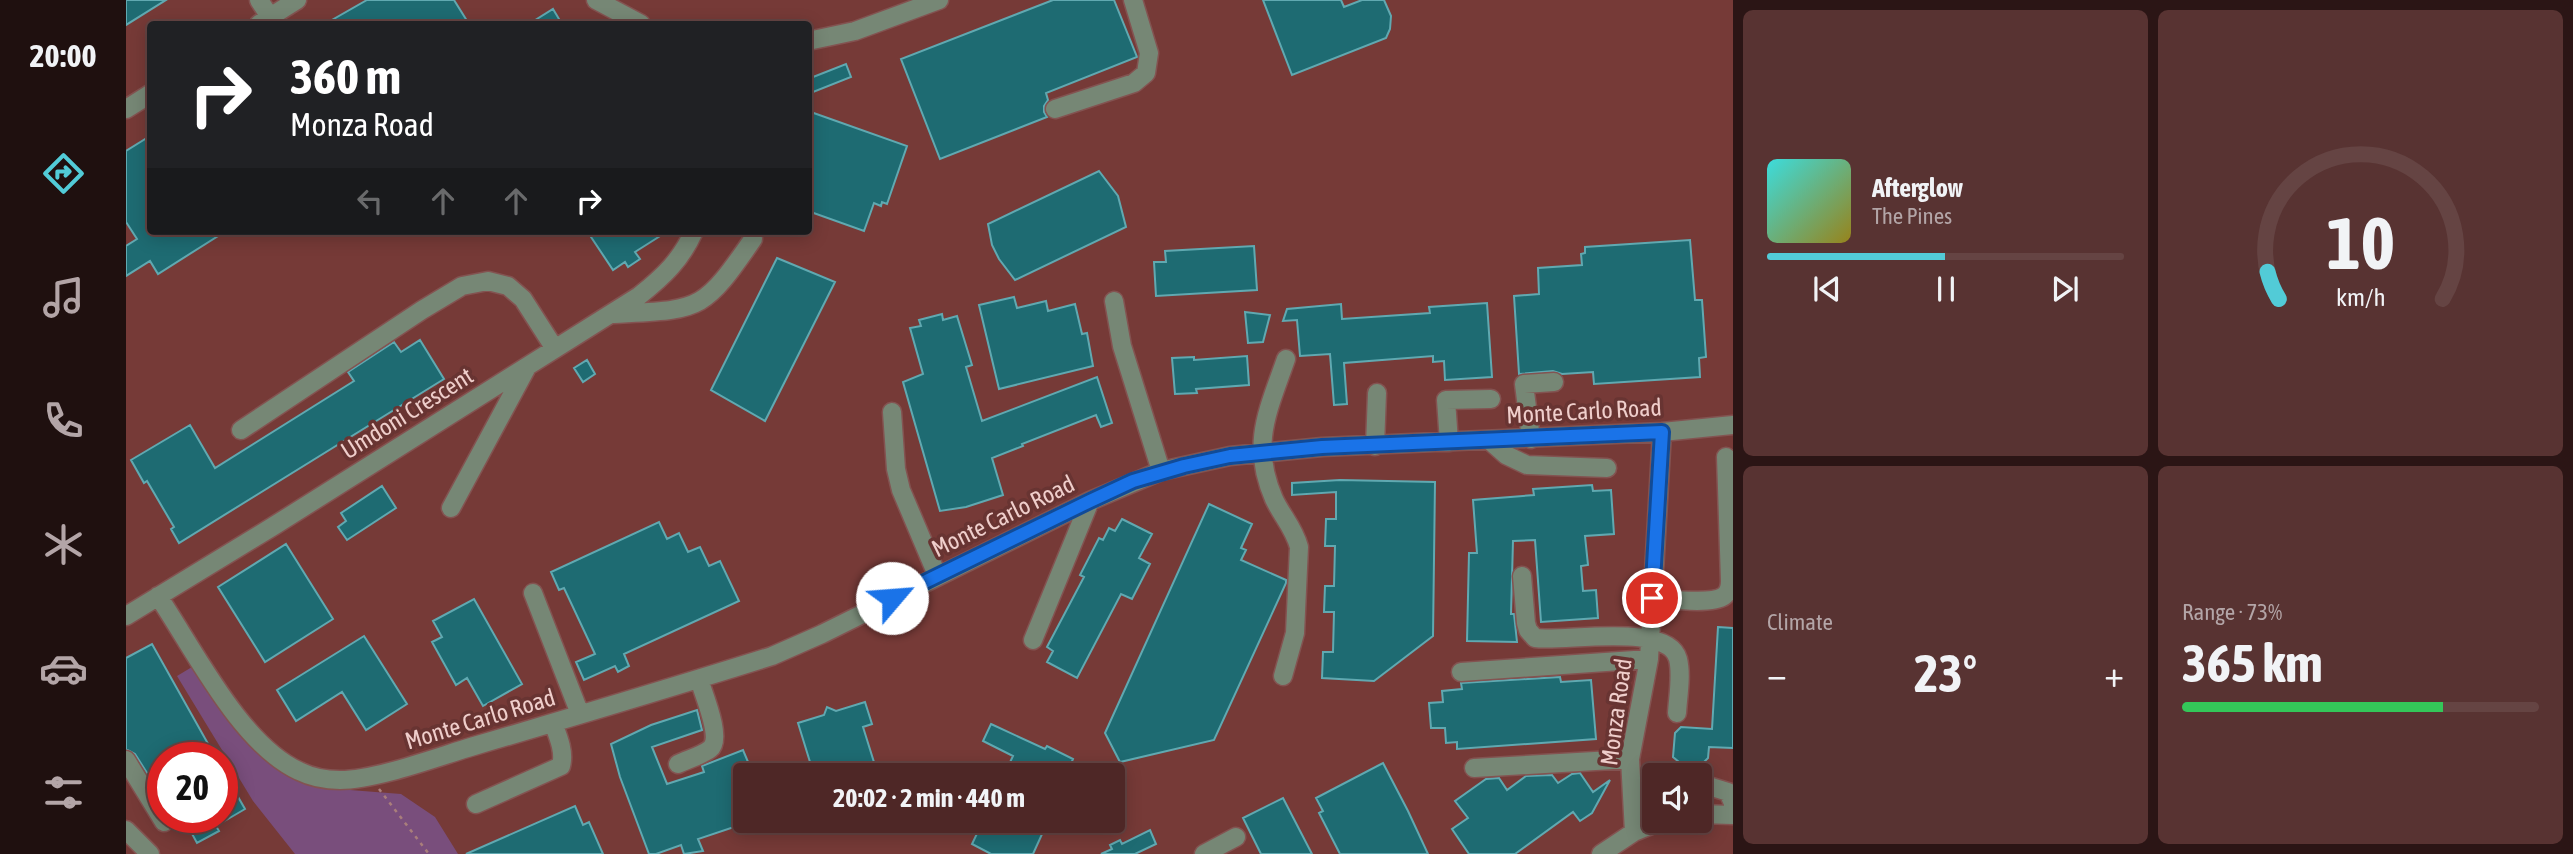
<!DOCTYPE html>
<html lang="en">
<head>
<meta charset="utf-8">
<style>
  body { margin:0; font-family:"Asap Condensed",sans-serif; background:#583332; color:#f1f3f6; height:100vh; display:flex; flex-direction:column; font-size:26px; white-space:nowrap }
  * { box-sizing:border-box; margin:0 }
  p { font-size:23px; color:#b3a5a7 }
  .icon { flex:none; width:38px; height:38px; fill:none; stroke:currentColor; stroke-width:2; stroke-linecap:round; stroke-linejoin:round }
  .map { position:relative; flex:1; overflow:hidden }
  .drawer { display:flex; flex-direction:column; gap:10px; padding:10px; background:#2b1515; width:840px }
  .drawer>* { flex:none }
  .top-card { position:absolute; left:21px; top:21px; width:665px; height:214px; border-radius:7px; box-shadow:0 4px 18px #0003,0 0 0 2px #654443; background:#202124; color:#fff; overflow:hidden }
  .controls { position:absolute; left:1516px; top:763px; display:grid; gap:14px }
  .controls a { display:grid; place-items:center; width:70px; height:70px; border-radius:7px; background:#4e2726; box-shadow:0 4px 18px #0003,0 0 0 2px #654443; font-size:35px }
  .speed { position:absolute; left:21px; top:742px; display:flex; gap:14px; font-size:35px; font-weight:700; text-align:center }
  .speed>* { display:grid; place-content:center; width:91px; height:91px; border-radius:50%; background:#4e2726; box-shadow:0 4px 18px #0003,0 0 0 2px #654443; line-height:1 }
  .speed .limit { border:10px solid #d22; background:#fff; color:#111 }
  .pin { position:absolute; display:grid; place-items:center; width:60px; height:60px; color:#fff; margin:-30px; border:4px solid #fff; border-radius:50%; box-shadow:0 2px 7px #0007 }
  .me { position:absolute; width:77px; margin:-38px; rotate:63deg; stroke-linejoin:round; filter:drop-shadow(0 0 5px #0008) }
  .turn { display:flex; align-items:center; gap:24px; height:147px; padding:0 28px; font-size:32px }
  .turn .icon { width:91px; height:91px; stroke-width:2.5 }
  .turn b { display:block; font-size:49px; line-height:60px }
  .lanes { display:flex; align-items:center; height:66px; padding:0 28px; background:#0003; justify-content:center; gap:35px; direction:ltr }
  .lanes .off { opacity:.35 }
  .big { font-size:52px; font-weight:700; line-height:1.1 }
  .drawer .card { flex:1; display:flex; flex-direction:column; justify-content:center; gap:10px; min-width:0; padding:0 24px; border-radius:10px; background:#583332 }
  .drawer .dial { align-items:center; gap:0 }
  .dial svg { height:182px; overflow:visible; fill:none; stroke:#654443; stroke-width:7; stroke-linecap:round; text-anchor:middle }
  .dial text { fill:#f1f3f6; stroke:none }
  .song { display:flex; align-items:center; gap:21px }
  .cover { width:84px; height:84px; border-radius:10px; background:linear-gradient(135deg,hsl(180 70% 55%),hsl(50 70% 35%)) }
  .played { height:7px; border-radius:4px; background:linear-gradient(90deg,#52cbd7 50%,#654443 50%) }
  .keys { display:flex; justify-content:space-around; direction:ltr }
  .heat { display:flex; justify-content:space-between; align-items:center; font-size:38px; direction:ltr }
  .charge { height:10px; border-radius:5px; background:linear-gradient(90deg,#34c759 73%,#654443 0) }
  .drawer .tiles { flex:1; display:grid; gap:10px; grid-template-columns:repeat(2,1fr) }
  .trip { position:absolute; left:607px; top:763px; width:392px; height:70px; border-radius:7px; background:#4e2726; box-shadow:0 4px 18px #0003,0 0 0 2px #654443; font-weight:700; line-height:70px; text-align:center }
  main { display:flex; flex:1; min-height:0 }
  .tabs { display:flex; flex-direction:column; width:126px; justify-content:space-around; align-items:center; background:#1f100f; color:#b3a5a7 }
  .tabs .icon { width:49px; height:49px }
  .tabs .active { color:#52cbd7 }
  .tabs b { font-size:32px; color:#f1f3f6 }
  .map>svg:first-child { display:block }
  .built { fill:#763a37; fill-rule:evenodd }
  .green { fill:#794e7c }
  .building { fill:#1e6b72; stroke:#60a9b1; stroke-width:2 }
  .lines { fill:none; stroke-linecap:round; stroke-linejoin:round }
  .minor-casing { stroke:#835351; stroke-width:21 }
  .path { stroke:#a97e7b; stroke-width:2.5; stroke-dasharray:3.5 5; stroke-linecap:butt }
  .minor { stroke:#768775; stroke-width:18 }
  .route-casing { stroke:#114b97; stroke-width:18 }
  .route { stroke:#1a73e8; stroke-width:12 }
  .labels { text-anchor:middle; dominant-baseline:central; stroke-width:7; stroke-linejoin:round; paint-order:stroke }
  .street-label { font-size:24px; fill:#efcecb; stroke:#683432 }
</style>
</head>
<body>
<main>
<nav class="tabs">
<b>20:00</b>
<svg class="icon active" aria-label="directions" viewBox="0 0 24 24"><path d="M12 3l9 9-9 9-9-9zM9 14v-3h6M13 9l2 2-2 2"/></svg>
<svg class="icon" aria-label="music" viewBox="0 0 24 24"><path d="M9 18V5l10-2v13"/><circle cx="6" cy="18" r="3"/><circle cx="16" cy="16" r="3"/></svg>
<svg class="icon" aria-label="phone" viewBox="0 0 24 24"><path d="M5 4h4l2 5-3 2q2 4 5 5l2-3 5 2v4C11 20 4 13 5 4z"/></svg>
<svg class="icon" aria-label="climate" viewBox="0 0 24 24"><path d="M12 3v18M4 7l16 10M4 17L20 7"/></svg>
<svg class="icon" aria-label="car" viewBox="0 0 24 24"><path d="M5 17H2v-5l4-1 3-4h7l3 4 3 1v5h-3M9 17h6M6 11h13"/><circle cx="7" cy="17" r="2"/><circle cx="17" cy="17" r="2"/></svg>
<svg class="icon" aria-label="filters" viewBox="0 0 24 24"><path d="M4 7h16M4 17h16"/><circle cx="9" cy="7" r="2"/><circle cx="15" cy="17" r="2"/></svg>
</nav>
<div class="map">
<svg width="1607" height="854" viewBox="0 0 1607 854">
  <rect width="100%" height="100%" fill="#683432"/>
  <!-- built -->
  <path class="built" d="M 0,0 L 1607,0 L 1607,854 L 0,854 ZM 24,24 L 682,24 L 682,231 L 24,231 ZM 37,758 L 96,758 L 96,817 L 37,817 ZM 620,775 L 987,775 L 987,821 L 620,821 ZM 1528,775 L 1573,775 L 1573,821 L 1528,821 Z"/>
  <!-- green -->
  <path class="green" d="M 71,664 L 127,749 L 154,770 L 179,781 L 224,790 L 275,794 L 309,817 L 332,854 L 169,854 L 127,801 L 51,676 Z"/>
  <!-- building -->
  <path class="building" d="M 0,0 L 40,0 L 0,25 Z
    M 241,0 L 328,0 L 343,24 L 199,24 Z
    M 927,0 L 988,0 L 1011,57 L 920,93 L 922,100 L 918,106 L 918,112 L 921,117 L 814,159 L 775,59 Z
    M 1137,0 L 1215,0 L 1218,7 L 1236,0 L 1258,0 L 1265,16 L 1264,29 L 1260,38 L 1166,75 Z
    M 427,9 L 436,24 L 403,24 Z
    M 720,64 L 725,77 L 682,94 L 682,79 Z
    M 682,111 L 781,146 L 761,204 L 756,202 L 755,206 L 748,203 L 738,231 L 682,211 Z
    M 24,136 L 24,231 L 100,231 L 32,274 L 24,261 L 0,276 L 0,246 L 11,239 L 0,222 L 0,151 Z
    M 973,171 L 992,196 L 1000,227 L 889,280 L 873,259 L 866,245 L 862,224 Z
    M 461,231 L 542,231 L 509,252 L 514,259 L 502,267 L 499,262 L 487,270 Z
    M 1564,240 L 1569,300 L 1576,300 L 1580,357 L 1573,358 L 1574,377 L 1468,384 L 1467,372 L 1436,374 L 1427,371 L 1393,374 L 1388,296 L 1413,294 L 1412,268 L 1456,265 L 1455,254 L 1459,253 L 1459,247 Z
    M 1128,246 L 1131,290 L 1030,296 L 1028,262 L 1040,262 L 1039,251 Z
    M 651,258 L 709,282 L 639,421 L 585,390 Z
    M 888,297 L 891,308 L 920,301 L 922,311 L 949,304 L 956,334 L 961,333 L 967,366 L 873,389 L 853,305 Z
    M 1361,303 L 1366,377 L 1319,380 L 1318,361 L 1307,362 L 1307,356 L 1218,363 L 1221,404 L 1208,405 L 1204,354 L 1174,356 L 1171,320 L 1157,321 L 1161,309 L 1215,304 L 1216,319 L 1304,313 L 1303,307 Z
    M 1119,312 L 1144,315 L 1137,342 L 1122,343 Z
    M 816,314 L 817,320 L 831,316 L 846,365 L 840,367 L 856,421 L 971,377 L 986,423 L 975,427 L 970,415 L 896,444 L 897,446 L 866,458 L 877,495 L 840,507 L 814,511 L 777,382 L 797,374 L 784,328 L 795,326 L 793,320 Z
    M 294,340 L 318,379 L 53,543 L 45,529 L 48,527 L 21,481 L 18,483 L 5,460 L 64,425 L 89,468 L 228,381 L 222,372 L 268,342 L 275,352 Z
    M 1121,356 L 1123,385 L 1070,389 L 1071,393 L 1049,394 L 1046,358 L 1068,357 L 1068,360 Z
    M 461,360 L 469,374 L 457,382 L 448,368 Z
    M 1214,480 L 1309,482 L 1307,636 L 1248,681 L 1196,678 L 1197,652 L 1207,652 L 1208,612 L 1198,612 L 1199,586 L 1208,586 L 1209,546 L 1199,546 L 1200,519 L 1210,519 L 1210,492 L 1166,495 L 1166,483 Z
    M 1466,485 L 1467,491 L 1485,490 L 1488,534 L 1459,536 L 1462,565 L 1455,566 L 1457,591 L 1470,590 L 1472,618 L 1415,622 L 1409,540 L 1387,541 L 1385,614 L 1388,614 L 1391,642 L 1341,641 L 1343,553 L 1351,553 L 1347,500 L 1408,495 L 1407,489 Z
    M 256,486 L 270,508 L 221,540 L 212,527 L 220,521 L 215,513 Z
    M 1083,504 L 1126,524 L 1115,548 L 1120,550 L 1115,560 L 1160,580 L 1160,583 L 1088,740 L 994,762 L 979,733 Z
    M 996,519 L 1026,534 L 1013,558 L 1024,564 L 1006,599 L 995,594 L 951,678 L 921,662 L 927,651 L 921,647 L 958,577 L 954,575 L 973,538 L 977,540 L 983,528 L 989,531 Z
    M 533,522 L 541,539 L 553,533 L 562,552 L 574,547 L 583,566 L 594,561 L 613,601 L 498,654 L 503,666 L 492,672 L 489,666 L 458,680 L 450,662 L 469,654 L 438,588 L 433,590 L 425,572 Z
    M 160,544 L 207,619 L 139,662 L 92,587 Z
    M 348,599 L 396,684 L 357,706 L 341,678 L 330,685 L 306,642 L 316,637 L 307,621 Z
    M 1592,627 L 1607,628 L 1607,748 L 1583,747 L 1582,758 L 1576,764 L 1553,762 L 1547,757 L 1549,733 L 1555,727 L 1586,729 Z
    M 238,636 L 281,704 L 240,730 L 216,692 L 170,721 L 151,690 Z
    M 26,644 L 90,758 L 37,758 L 37,792 L 27,774 L 23,776 L 9,754 L 0,749 L 0,658 Z
    M 1434,677 L 1435,682 L 1465,680 L 1470,739 L 1331,749 L 1331,742 L 1320,743 L 1319,728 L 1305,728 L 1303,703 L 1317,702 L 1316,691 L 1336,689 L 1335,683 Z
    M 739,702 L 746,724 L 737,727 L 752,775 L 688,775 L 672,723 L 698,715 L 701,707 L 710,711 Z
    M 571,710 L 576,730 L 526,747 L 541,784 L 578,772 L 576,766 L 617,750 L 622,762 L 631,775 L 620,775 L 620,823 L 572,839 L 577,851 L 558,854 L 555,845 L 530,854 L 523,854 L 494,777 L 485,744 L 525,725 Z
    M 865,724 L 919,749 L 921,746 L 947,759 L 940,775 L 878,775 L 887,756 L 857,741 Z
    M 1257,763 L 1282,811 L 1302,854 L 1214,854 L 1193,813 L 1197,811 L 1190,798 Z
    M 96,769 L 119,809 L 90,826 L 93,831 L 71,843 L 64,830 L 59,832 L 51,817 L 96,817 Z
    M 1454,773 L 1467,792 L 1484,780 L 1466,813 L 1454,821 L 1447,812 L 1389,854 L 1343,854 L 1326,829 L 1342,818 L 1329,801 L 1360,779 L 1373,778 L 1381,790 L 1400,776 L 1426,775 L 1432,783 L 1446,774 Z
    M 1157,798 L 1186,854 L 1135,854 L 1117,818 Z
    M 449,806 L 457,825 L 463,822 L 477,854 L 340,854 Z
    M 857,821 L 922,821 L 907,854 L 865,854 L 846,844 Z
    M 1024,830 L 1030,844 L 1009,854 L 975,854 L 986,849 L 984,845 L 994,840 L 996,844 Z"/>
  <g class="lines">
    <defs>
      <path id="minor" d="M 133,0 L 144,17
        M 470,0 L 515,24
        M 133,24 L 171,0
        M 682,41 L 729,31 L 813,0
        M 0,109 L 24,94
        M 929,109 L 1008,83 L 1020,73 L 1023,53 L 1007,0
        M 988,301 L 996,346 L 1035,471
        M 488,314 C 575,309 576,313 627,239
        M 766,412 L 770,469 L 775,490 L 811,575
        M 115,430 L 296,310 L 336,286 L 362,281 L 382,286 L 397,299 L 429,349
        M 1405,439 L 1398,384 L 1428,382
        M 1363,440 L 1380,455 L 1401,465 L 1481,468
        M 1323,442 L 1320,400 L 1365,399
        M 1249,446 L 1251,393
        M 325,508 L 400,369
        M 1396,576 L 1400,623 L 1402,630 L 1409,638 C 1440,642 1542,622 1552,659 C 1556,675 1552,696 1551,713
        M 407,593 L 454,714
        M 32,596 C 68,649 114,744 173,771 C 185,777 201,780 214,780 C 250,780 311,757 348,746 C 447,717 547,687 646,656 L 696,634 L 964,501 L 1035,471 L 1104,456 L 1196,447 L 1536,432 L 1607,425
        M 1526,598 C 1542,599 1586,605 1598,596 C 1603,592 1604,586 1604,581 L 1600,457
        M 0,616 L 146,527 L 513,296 C 538,276 555,260 568,231
        M 907,640 L 964,501
        M 1335,672 L 1523,659
        M 1157,676 L 1169,633 L 1173,547 C 1168,528 1156,516 1148,499 C 1124,444 1142,411 1160,359
        M 0,760 L 38,822
        M 552,764 C 562,759 575,756 584,749 C 597,739 577,693 573,679
        M 1348,768 L 1504,759
        M 1573,783 L 1602,792 L 1607,803
        M 350,804 L 435,766 C 439,752 432,736 427,723
        M 1573,814 L 1607,815
        M 0,830 L 24,854
        M 1508,832 L 1504,759 L 1523,659 L 1536,432
        M 1078,854 L 1110,837
        M 1475,854 L 1508,832 L 1535,821"/>
    </defs>
    <!-- minor casing -->
    <use href="#minor" class="minor-casing"/>
    <!-- path -->
    <path class="path" d="M 253,789 L 303,854"/>
    <!-- minor -->
    <use href="#minor" class="minor"/>
  </g>
  <g class="lines">
    <defs>
      <path id="route" d="M 766,598 L 964,501 L 1007,481 L 1058,466 L 1104,456 L 1196,447 L 1536,432 L 1526,598"/>
    </defs>
    <!-- route casing -->
    <use href="#route" class="route-casing"/>
    <!-- route -->
    <use href="#route" class="route"/>
  </g>
  <g class="labels">
    <!-- street labels -->
    <g class="street-label">
      <text transform="translate(1458 411) rotate(-3)">Monte Carlo Road</text>
      <text transform="translate(281 413) rotate(-32)">Umdoni Crescent</text>
      <text transform="translate(877 516) rotate(-26)">Monte Carlo Road</text>
      <text transform="translate(1490 712) rotate(-82)">Monza Road</text>
      <text transform="translate(354 719) rotate(-17)">Monte Carlo Road</text>
    </g>
  </g>
</svg>
<div class="controls">
<a><svg class="icon" aria-label="sound" viewBox="0 0 24 24"><path d="M4 9h4l5-4v14l-5-4H4zM17 9q2 3 0 6"/></svg></a>
</div>
<div class="speed"><div class="limit">20</div></div>
<div class="pin" style="left:1526px;top:598px;background:#d93025"><svg class="icon" aria-label="arrive" viewBox="0 0 24 24"><path d="M6 21V4h12l-3 4 3 4H6"/></svg></div>
<svg class="me" style="left:766px;top:598px" viewBox="-20 -20 40 40"><circle r="19" fill="#fff"/><path d="M0-13L10 11 0 6-10 11z" fill="#1a73e8"/></svg>
<div class="trip">20:02 · 2 min · 440 m</div>
<div class="top-card">
<div class="turn"><svg class="icon" aria-label="right" viewBox="0 0 24 24"><path d="M7 20v-9h11M14 6l5 5-5 5"/></svg><div><b>360 m</b>Monza Road</div></div>
<div class="lanes"><svg class="icon off" aria-label="left" viewBox="0 0 24 24"><path d="M17 20v-9H6M10 6l-5 5 5 5"/></svg><svg class="icon off" aria-label="ahead" viewBox="0 0 24 24"><path d="M12 20V5M6 11l6-6 6 6"/></svg><svg class="icon off" aria-label="ahead" viewBox="0 0 24 24"><path d="M12 20V5M6 11l6-6 6 6"/></svg><svg class="icon" aria-label="right" viewBox="0 0 24 24"><path d="M7 20v-9h11M14 6l5 5-5 5"/></svg></div>
</div>
</div>
<section class="drawer">
<div class="tiles">
<div class="card">
<div class="song"><i class="cover"></i><div><b>Afterglow</b><p>The Pines</p></div></div>
<div class="played"></div>
<div class="keys"><svg class="icon" aria-label="previous" viewBox="0 0 24 24"><path d="M18 5L8 12l10 7zM5 5v14"/></svg><svg class="icon" aria-label="pause" viewBox="0 0 24 24"><path d="M8 5v14M16 5v14"/></svg><svg class="icon" aria-label="next" viewBox="0 0 24 24"><path d="M6 5l10 7-10 7zM19 5v14"/></svg></div>
</div>
<div class="card dial"><svg viewBox="0 0 100 80">
<path d="M14 69A42 42 0 1 1 86 69"/>
<path d="M14 69A42 42 0 0 1 9 57" stroke="#52cbd7"/>
<text x="50" y="56" font-size="32" font-weight="700">10</text>
<text x="50" y="72" font-size="11">km/h</text>
</svg></div>
<div class="card"><p>Climate</p>
<div class="heat"><a>−</a><b class="big">23°</b><a>+</a></div>
</div>
<div class="card"><p>Range · 73%</p><b class="big">365 km</b><div class="charge"></div></div>
</div>
</section>
</main>
</body>
</html>
